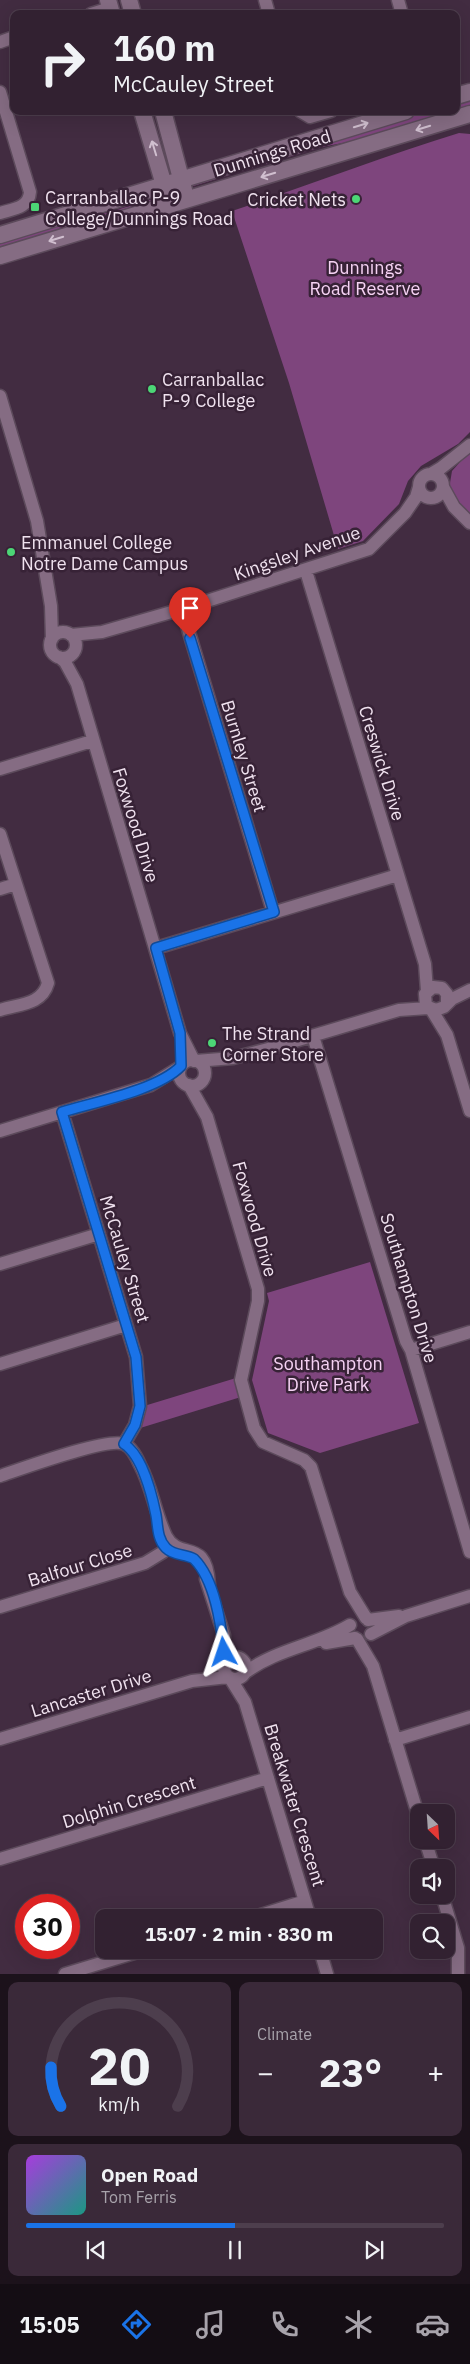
<!DOCTYPE html>
<html lang="en">
<head>
<meta charset="utf-8">
<style>
  body { margin:0; font-family:"IBM Plex Sans",sans-serif; background:#3a2939; color:#f1f3f6; height:100vh; display:flex; flex-direction:column; font-size:19px; white-space:nowrap }
  * { box-sizing:border-box; margin:0 }
  p { font-size:16px; color:#a8a3ab }
  .icon { flex:none; width:28px; height:28px; fill:none; stroke:currentColor; stroke-width:2; stroke-linecap:round; stroke-linejoin:round }
  .map { position:relative; height:1974px; overflow:hidden }
  .side { display:flex; flex-direction:column; gap:8px; padding:8px; background:#1c121b; flex:1 }
  .side>* { flex:none }
  .hud { position:absolute; left:10px; top:10px; width:450px; height:105px; border-radius:10px; box-shadow:0 5px 20px #0002,0 0 0 1px #4d3e4d; background:#322131; color:#f1f3f6; overflow:hidden }
  .needle { width:32px; rotate:155deg }
  .fabs { position:absolute; left:410px; top:1804px; display:grid; gap:10px }
  .fabs a { display:grid; place-items:center; width:45px; height:45px; border-radius:10px; background:#322131; box-shadow:0 5px 20px #0002,0 0 0 1px #4d3e4d; font-size:25px }
  .speed { position:absolute; left:15px; top:1894px; display:flex; gap:10px; font-size:25px; font-weight:700; text-align:center }
  .speed>* { display:grid; place-content:center; width:65px; height:65px; border-radius:50%; background:#322131; box-shadow:0 5px 20px #0002,0 0 0 1px #4d3e4d; line-height:1 }
  .speed .limit { border:8px solid #d22; background:#fff; color:#111 }
  .pin { position:absolute; display:grid; place-items:center; width:42px; height:42px; color:#fff; margin:-51px -21px; border-radius:50% 50% 50% 0; rotate:-45deg; box-shadow:0 0 5px #0007 }
  .pin .icon { rotate:45deg }
  .me { position:absolute; width:55px; margin:-28px; rotate:355deg; stroke-linejoin:round; filter:drop-shadow(0 0 4px #0008) }
  .turn { display:flex; align-items:center; gap:18px; height:105px; padding:0 20px; font-size:22px }
  .turn .icon { width:65px; height:65px; stroke-width:2.5 }
  .turn b { display:block; font-size:35px; line-height:42px }
  .big { font-size:38px; font-weight:700; line-height:1.1 }
  .side .widget { flex:1; display:flex; flex-direction:column; justify-content:center; gap:8px; min-width:0; padding:0 18px; border-radius:10px; background:#3a2939 }
  .side .dial { align-items:center; gap:0 }
  .dial svg { height:130px; overflow:visible; fill:none; stroke:#4d3e4d; stroke-width:7; stroke-linecap:round; text-anchor:middle }
  .dial text { fill:#f1f3f6; stroke:none }
  .song { display:flex; align-items:center; gap:15px }
  .cover { width:60px; height:60px; border-radius:8px; background:linear-gradient(135deg,hsl(280 70% 55%),hsl(170 70% 35%)) }
  .played { height:5px; border-radius:2px; background:linear-gradient(90deg,#1a73e8 50%,#4d3e4d 50%) }
  .keys { display:flex; justify-content:space-around; direction:ltr }
  .heat { display:flex; justify-content:space-between; align-items:center; font-size:28px; direction:ltr }
  .side .tiles { flex:1; display:grid; gap:8px; grid-template-columns:1fr 1fr }
  .widget:last-child { grid-column:span 2 }
  .trip { position:absolute; left:95px; top:1909px; width:288px; height:50px; border-radius:10px; background:#322131; box-shadow:0 5px 20px #0002,0 0 0 1px #4d3e4d; font-weight:700; line-height:50px; text-align:center }
  .tab-bar { display:flex; height:80px; justify-content:space-around; align-items:center; background:#140d14; color:#a8a3ab }
  .tab-bar .icon { width:35px; height:35px }
  .tab-bar .current { color:#1a73e8 }
  .tab-bar b { font-size:22px; color:#f1f3f6 }
  .map>svg:first-child { display:block }
  .green { fill:#7e457d }
  .lines { fill:none; stroke-linecap:round; stroke-linejoin:round }
  .street-casing { stroke:#5c4a5b; stroke-width:15 }
  .secondary-casing { stroke:#5c4a5b; stroke-width:19 }
  .street { stroke:#856c83; stroke-width:12 }
  .secondary { stroke:#856c83; stroke-width:16 }
  .oneway { stroke:#d0bfcf }
  .route-casing { stroke:#114b97; stroke-width:12 }
  .route { stroke:#1a73e8; stroke-width:9 }
  .poi-dot { fill:#4cd676; stroke:#372236; stroke-width:2 }
  .labels { text-anchor:middle; dominant-baseline:central; stroke-width:5; stroke-linejoin:round; paint-order:stroke }
  .street-label { font-size:18px; fill:#f0e2ef; stroke:#372236 }
  .poi-label { font-size:18px; fill:#f0e2ef; stroke:#372236; text-anchor:start }
  .park-label { font-size:18px; fill:#f6d2f4; stroke:#372236 }
</style>
</head>
<body>
<div class="map">
<svg width="470" height="1974" viewBox="0 0 470 1974">
  <rect width="100%" height="100%" fill="#422c41"/>
  <!-- green -->
  <path class="green" d="M 470,98 L 470,107 L 359,140 L 321,147 L 190,187 L 192,182 L 426,111 L 456,111 L 456,102 Z
    M 459,133 L 470,134 L 470,432 L 458,444 L 421,466 L 408,481 L 399,504 L 363,541 L 338,549 L 289,383 L 232,211 C 308,185 382,157 459,133 Z
    M 160,197 L 162,200 L 0,250 L 0,240 L 30,231 L 76,222 Z
    M 470,451 L 470,517 L 449,489 L 452,471 Z
    M 370,1262 L 419,1423 L 320,1453 L 268,1433 L 252,1380 L 269,1301 L 267,1293 Z
    M 236,1378 L 241,1397 L 137,1429 L 144,1406 Z"/>
  <g class="lines">
    <defs>
      <path id="street" d="M 265,0 L 269,14
        M 398,0 L 402,14
        M 91,14 L 110,8
        M 0,42 L 14,37
        M 0,92 L 30,192 C 29,208 13,209 0,213
        M 300,111 L 310,117 L 331,111
        M 0,396 L 37,521 L 51,606 L 52,639
        M419 486a12 12 0 1 1 24 0a12 12 0 1 1-24 0Z
        M 431,474 L 441,468 L 470,445
        M 443,487 L 454,507 L 470,523
        M 306,571 L 425,964 L 427,991
        M 182,609 L 273,912
        M50 645a13 13 0 1 1 26 0a13 13 0 1 1-26 0Z
        M 71,635 L 102,632 L 182,609 L 369,549 L 405,513 L 416,497 L 419,487
        M 59,657 L 65,662 L 77,684 L 180,1033 L 194,1061
        M 0,769 L 92,741
        M 0,834 L 48,983 C 42,1005 19,1004 0,1010
        M 0,889 L 16,884
        M 156,948 L 398,875
        M 447,1003 L 447,994 L 442,988 L 433,987 L 425,994 L 426,1006 L 436,1010 L 444,1007 L 452,999 L 470,990
        M 431,1009 L 447,1035 L 470,1111
        M 313,1036 L 406,1341 L 411,1350 L 470,1552
        M179 1073a13 13 0 1 1 26 0a13 13 0 1 1-26 0Z
        M 196,1061 L 233,1058 L 268,1049 L 399,1010 L 428,1008
        M 189,1085 L 207,1117 L 258,1289 L 258,1301 L 241,1380 L 254,1428 L 263,1442 L 304,1460 L 311,1467 L 350,1592 L 366,1618
        M 62,1112 L 136,1357 L 140,1406 L 135,1425 L 124,1444
        M 0,1131 L 151,1085 L 180,1067
        M 0,1264 L 99,1234
        M 411,1350 L 470,1332
        M 0,1364 L 126,1325
        M 0,1476 C 21,1469 108,1437 124,1444 C 132,1447 137,1458 140,1465 C 152,1487 155,1513 166,1536 C 180,1562 206,1536 209,1584
        M 206,1579 L 224,1635 L 224,1663
        M 0,1607 L 145,1563 L 163,1552 L 171,1543
        M 368,1620 L 399,1616
        M 371,1634 L 406,1616 L 470,1596
        M 357,1639 L 373,1666 L 419,1818
        M 326,1643 L 355,1638
        M224 1668a11 11 0 1 1 22 0a11 11 0 1 1-22 0Z
        M 246,1672 C 277,1649 317,1645 350,1625
        M 230,1678 L 245,1702 L 310,1918
        M 0,1739 L 192,1681 L 228,1677
        M 395,1740 L 470,1717
        M 425,1840 L 434,1868
        M 0,1859 L 268,1778
        M 442,1895 L 458,1948 L 458,1974
        M 251,1918 L 305,1901
        M 320,1950 L 327,1974
        M 65,1974 L 144,1950"/>
      <path id="secondary" d="M 108,0 L 112,14
        M 129,0 L 133,14
        M 456,96 L 470,92
        M 142,111 L 167,195
        M 163,111 L 184,190
        M 0,235 L 406,111
        M 0,256 L 470,114"/>
    </defs>
    <!-- street casing -->
    <use href="#street" class="street-casing"/>
    <!-- secondary casing -->
    <use href="#secondary" class="secondary-casing"/>
    <!-- street -->
    <use href="#street" class="street"/>
    <!-- secondary -->
    <use href="#secondary" class="secondary"/>
  </g>
  <!-- one-way arrows -->
  <defs><path id="oneway-shaft" d="M-6 0H5M1.5-3L5.5 0L1.5 3" fill="none" stroke-width="1.6" stroke-linecap="round" stroke-linejoin="round" transform="scale(1.25)"/></defs>
  <g class="oneway">
    <use href="#oneway-shaft" transform="translate(361 125) rotate(-17)"/>
    <use href="#oneway-shaft" transform="translate(423 128) rotate(163)"/>
    <use href="#oneway-shaft" transform="translate(154 148) rotate(-107)"/>
    <use href="#oneway-shaft" transform="translate(268 175) rotate(163)"/>
    <use href="#oneway-shaft" transform="translate(56 239) rotate(163)"/>
  </g>
  <g class="lines">
    <defs>
      <path id="route" d="M 190,638 L 274,912 L 156,948 L 180,1033 L 181,1066 C 158,1090 95,1102 62,1112 L 136,1357 L 140,1406 L 135,1425 L 124,1444 C 142,1455 152,1495 156,1515 C 158,1526 157,1539 166,1548 C 174,1556 185,1554 194,1559 C 215,1580 221,1624 224,1652"/>
    </defs>
    <!-- route casing -->
    <use href="#route" class="route-casing"/>
    <!-- route -->
    <use href="#route" class="route"/>
  </g>
  <!-- markers -->
  <g class="poi-dot">
    <circle cx="356" cy="199" r="5"/>
    <rect x="30" y="202" width="10" height="10" rx="2.5"/>
    <circle cx="152" cy="389" r="5"/>
    <circle cx="11" cy="552" r="5"/>
    <circle cx="212" cy="1043" r="5"/>
  </g>
  <g class="labels">
    <!-- street labels -->
    <g class="street-label">
      <text transform="translate(272 153) rotate(-17)">Dunnings Road</text>
      <text transform="translate(297 553) rotate(-19)">Kingsley Avenue</text>
      <text transform="translate(244 756) rotate(73)">Burnley Street</text>
      <text transform="translate(382 763) rotate(73)">Creswick Drive</text>
      <text transform="translate(136 825) rotate(73)">Foxwood Drive</text>
      <text transform="translate(255 1219) rotate(74)">Foxwood Drive</text>
      <text transform="translate(125 1259) rotate(73)">McCauley Street</text>
      <text transform="translate(409 1288) rotate(73)">Southampton Drive</text>
      <text transform="translate(80 1565) rotate(-17)">Balfour Close</text>
      <text transform="translate(91 1693) rotate(-17)">Lancaster Drive</text>
      <text transform="translate(129 1802) rotate(-17)">Dolphin Crescent</text>
      <text transform="translate(295 1805) rotate(73)">Breakwater Crescent</text>
    </g>
    <!-- poi labels -->
    <g class="poi-label">
      <text x="45" y="197">Carranballac P-9<tspan x="45" dy="21">College/Dunnings Road</tspan></text>
      <text x="346" y="199" text-anchor="end">Cricket Nets</text>
      <text x="162" y="379">Carranballac<tspan x="162" dy="21">P-9 College</tspan></text>
      <text x="21" y="542">Emmanuel College<tspan x="21" dy="21">Notre Dame Campus</tspan></text>
      <text x="222" y="1033">The Strand<tspan x="222" dy="21">Corner Store</tspan></text>
    </g>
    <!-- park labels -->
    <g class="park-label">
      <text x="365" y="267">Dunnings<tspan x="365" dy="21">Road Reserve</tspan></text>
      <text x="328" y="1363">Southampton<tspan x="328" dy="21">Drive Park</tspan></text>
    </g>
  </g>
</svg>
<div class="fabs">
<a><svg class="needle" viewBox="-14 -14 28 28"><path d="M0-13l5 13h-10z" fill="#e53935"/><path d="M0 13l5-13h-10z" fill="#a8a3ab"/></svg></a>
<a><svg class="icon" aria-label="sound" viewBox="0 0 24 24"><path d="M4 9h4l5-4v14l-5-4H4zM17 9q2 3 0 6"/></svg></a>
<a><svg class="icon" aria-label="search" viewBox="0 0 24 24"><circle cx="10" cy="10" r="6"/><path d="M15 15l6 6"/></svg></a>
</div>
<div class="speed"><div class="limit">30</div></div>
<div class="pin" style="left:190px;top:638px;background:#d93025"><svg class="icon" aria-label="arrive" viewBox="0 0 24 24"><path d="M6 21V4h12l-3 4 3 4H6"/></svg></div>
<svg class="me" style="left:224px;top:1652px" viewBox="-20 -20 40 40"><path d="M0-17L14 15 0 8-14 15z" fill="#1a73e8" stroke="#fff" stroke-width="4"/></svg>
<div class="trip">15:07 · 2 min · 830 m</div>
<div class="hud">
<div class="turn"><svg class="icon" aria-label="right" viewBox="0 0 24 24"><path d="M7 20v-9h11M14 6l5 5-5 5"/></svg><div><b>160 m</b>McCauley Street</div></div>
</div>
</div>
<section class="side">
<div class="tiles">
<div class="widget dial"><svg viewBox="0 0 100 80">
<path d="M14 69A42 42 0 1 1 86 69"/>
<path d="M14 69A42 42 0 0 1 8 45" stroke="#1a73e8"/>
<text x="50" y="56" font-size="32" font-weight="700">20</text>
<text x="50" y="72" font-size="11">km/h</text>
</svg></div>
<div class="widget"><p>Climate</p>
<div class="heat"><a>−</a><b class="big">23°</b><a>+</a></div>
</div>
<div class="widget">
<div class="song"><i class="cover"></i><div><b>Open Road</b><p>Tom Ferris</p></div></div>
<div class="played"></div>
<div class="keys"><svg class="icon" aria-label="previous" viewBox="0 0 24 24"><path d="M18 5L8 12l10 7zM5 5v14"/></svg><svg class="icon" aria-label="pause" viewBox="0 0 24 24"><path d="M8 5v14M16 5v14"/></svg><svg class="icon" aria-label="next" viewBox="0 0 24 24"><path d="M6 5l10 7-10 7zM19 5v14"/></svg></div>
</div>
</div>
</section>
<nav class="tab-bar">
<b>15:05</b>
<svg class="icon current" aria-label="directions" viewBox="0 0 24 24"><path d="M12 3l9 9-9 9-9-9zM9 14v-3h6M13 9l2 2-2 2"/></svg>
<svg class="icon" aria-label="music" viewBox="0 0 24 24"><path d="M9 18V5l10-2v13"/><circle cx="6" cy="18" r="3"/><circle cx="16" cy="16" r="3"/></svg>
<svg class="icon" aria-label="phone" viewBox="0 0 24 24"><path d="M5 4h4l2 5-3 2q2 4 5 5l2-3 5 2v4C11 20 4 13 5 4z"/></svg>
<svg class="icon" aria-label="climate" viewBox="0 0 24 24"><path d="M12 3v18M4 7l16 10M4 17L20 7"/></svg>
<svg class="icon" aria-label="car" viewBox="0 0 24 24"><path d="M5 17H2v-5l4-1 3-4h7l3 4 3 1v5h-3M9 17h6M6 11h13"/><circle cx="7" cy="17" r="2"/><circle cx="17" cy="17" r="2"/></svg>
</nav>
</body>
</html>
